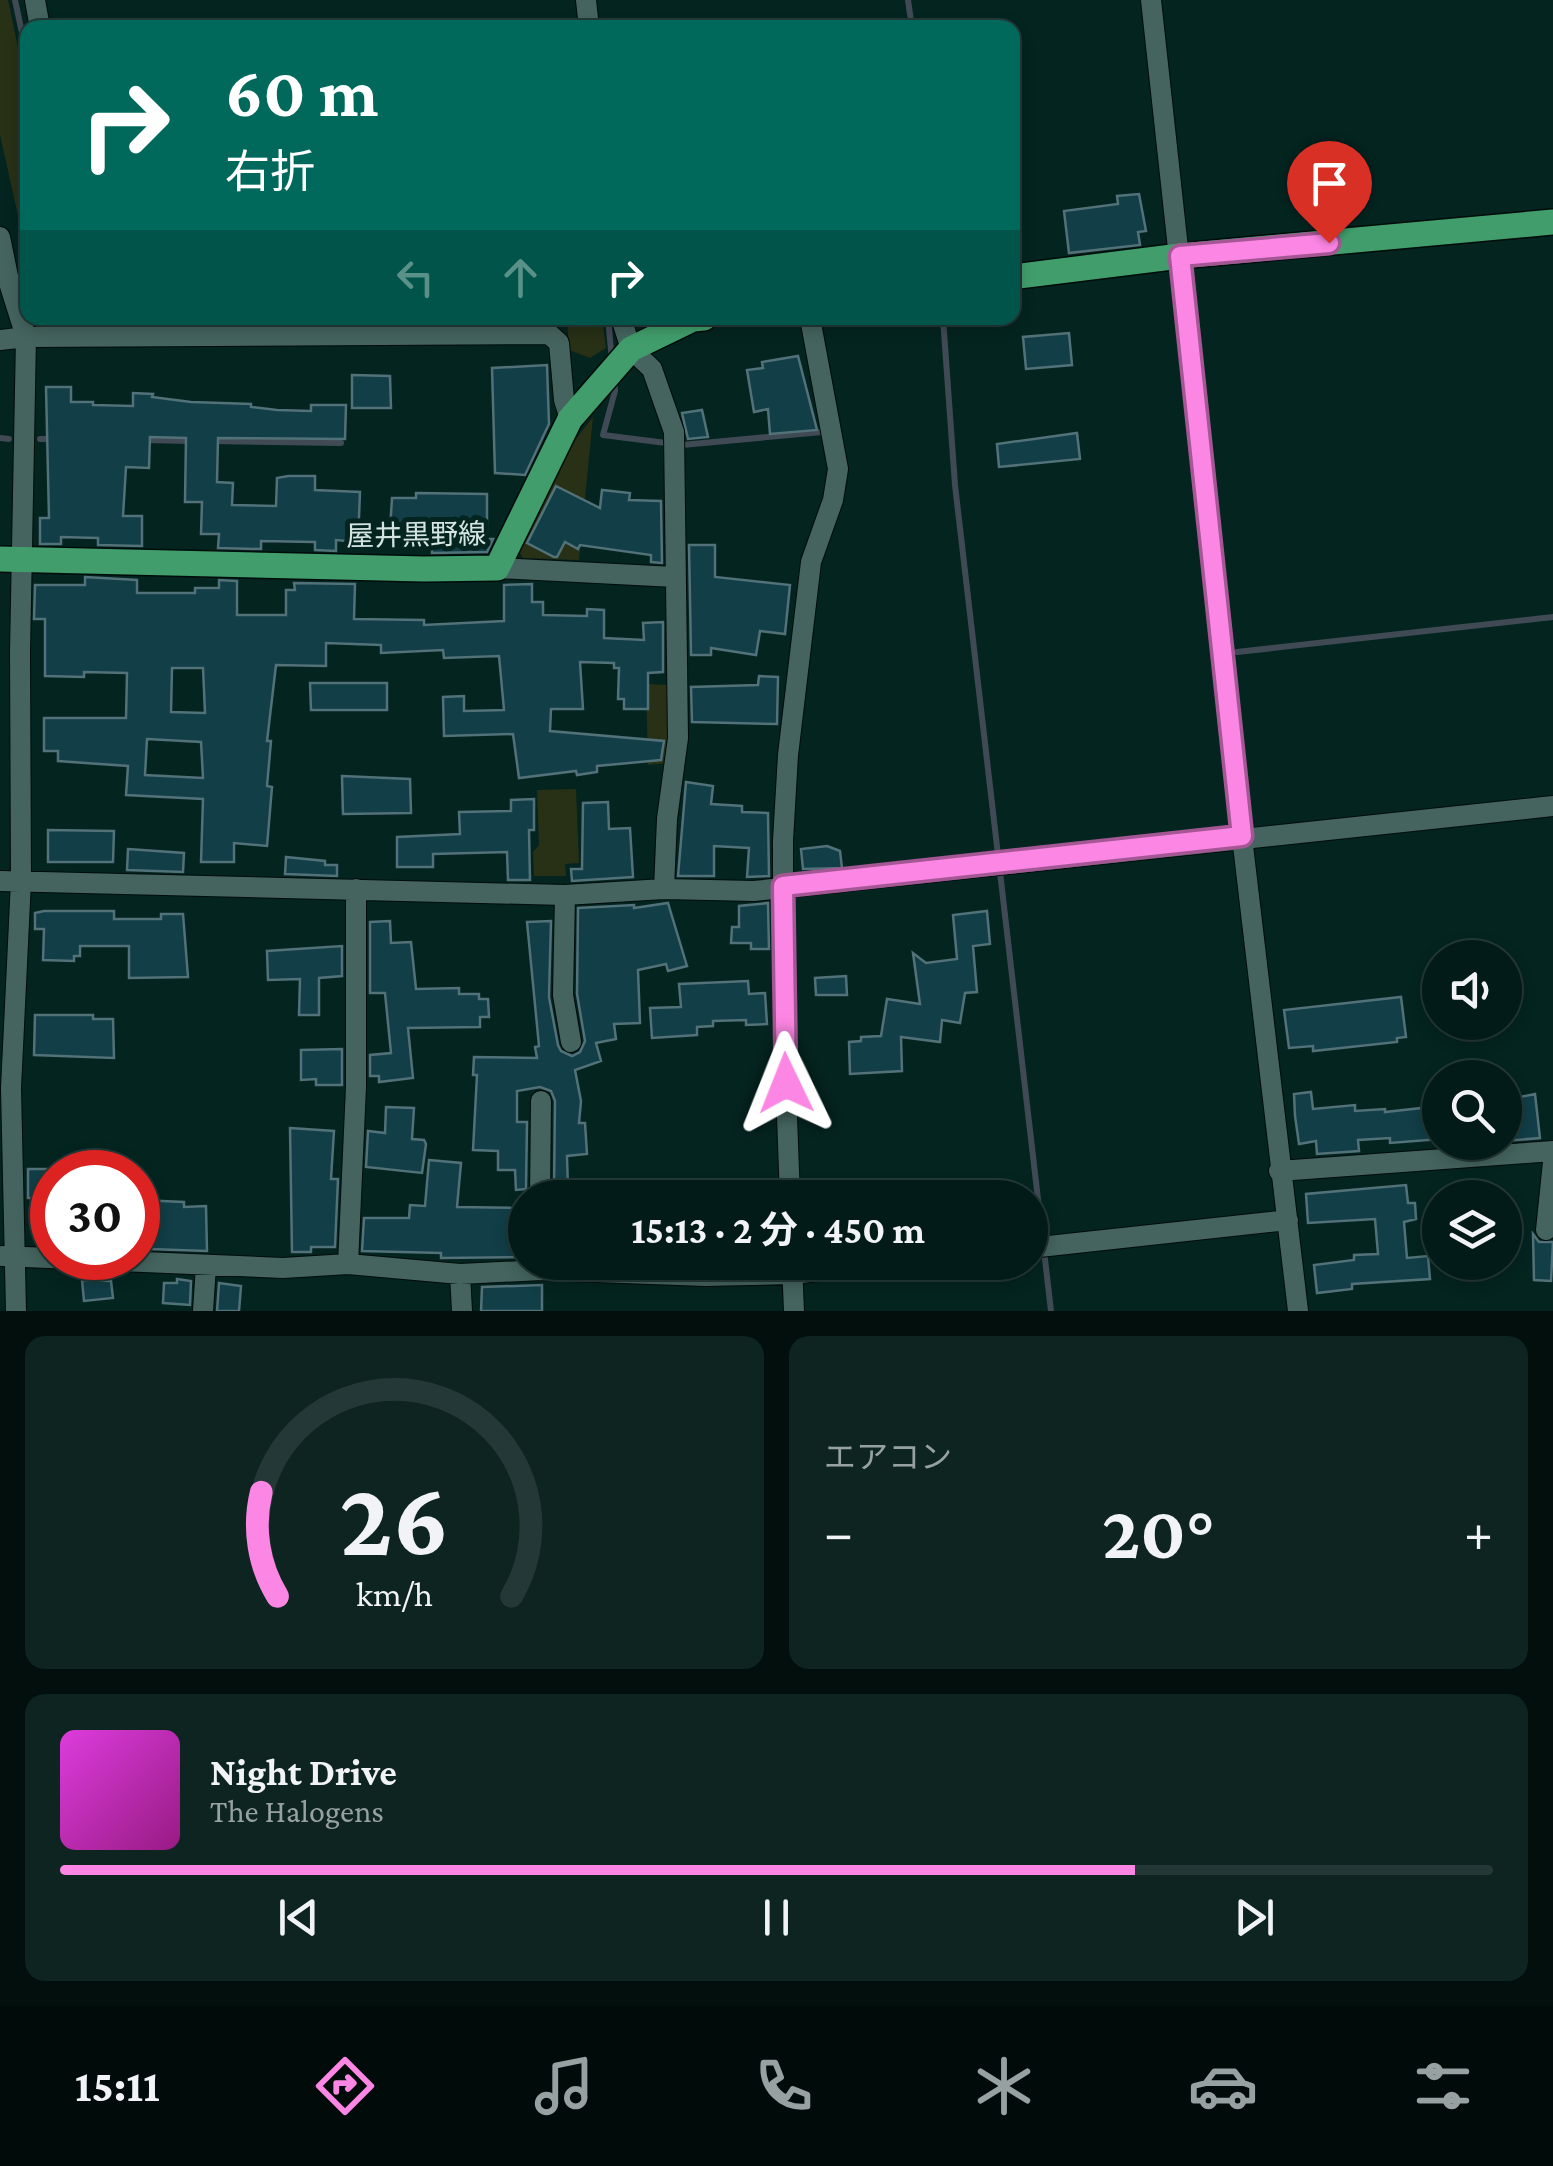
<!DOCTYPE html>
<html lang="ja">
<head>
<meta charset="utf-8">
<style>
  body { margin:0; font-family:"Crimson Pro","Noto Sans JP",serif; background:#0d2421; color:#f1f3f6; height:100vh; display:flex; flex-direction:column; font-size:38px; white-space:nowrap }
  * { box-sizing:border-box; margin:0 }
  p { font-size:32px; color:#97a1a2 }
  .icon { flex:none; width:55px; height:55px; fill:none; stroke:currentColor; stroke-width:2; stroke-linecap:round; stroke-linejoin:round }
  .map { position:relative; height:1311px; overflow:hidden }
  .details { display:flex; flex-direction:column; gap:25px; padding:25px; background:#020f0d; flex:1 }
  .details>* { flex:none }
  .hud { position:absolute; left:20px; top:20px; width:1000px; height:305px; border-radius:20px; box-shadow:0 5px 15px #0003,0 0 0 2px #243937; background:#00695c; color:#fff; overflow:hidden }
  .controls { position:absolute; left:1422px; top:940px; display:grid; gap:20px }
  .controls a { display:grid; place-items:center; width:100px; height:100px; border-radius:50%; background:#031b18; box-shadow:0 5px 15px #0003,0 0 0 2px #243937; font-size:50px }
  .speed { position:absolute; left:30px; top:1150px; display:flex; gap:20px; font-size:50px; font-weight:700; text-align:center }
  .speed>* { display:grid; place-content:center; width:130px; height:130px; border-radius:50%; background:#031b18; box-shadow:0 5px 15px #0003,0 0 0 2px #243937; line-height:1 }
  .speed .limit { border:15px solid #d22; background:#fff; color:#111 }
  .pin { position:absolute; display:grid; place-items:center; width:85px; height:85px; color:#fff; margin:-102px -42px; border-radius:50% 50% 50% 0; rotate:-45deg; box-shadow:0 0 10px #0007 }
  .pin .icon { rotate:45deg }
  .me { position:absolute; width:110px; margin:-55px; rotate:358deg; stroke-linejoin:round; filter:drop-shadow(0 0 8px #0008) }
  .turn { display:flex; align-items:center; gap:35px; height:210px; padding:0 40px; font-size:45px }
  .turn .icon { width:130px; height:130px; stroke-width:2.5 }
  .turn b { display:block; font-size:70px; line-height:85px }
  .lanes { display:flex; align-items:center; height:95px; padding:0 40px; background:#0003; justify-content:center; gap:50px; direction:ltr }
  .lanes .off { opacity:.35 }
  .big { font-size:75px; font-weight:700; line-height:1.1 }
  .details .tile { flex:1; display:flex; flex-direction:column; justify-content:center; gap:15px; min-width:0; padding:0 35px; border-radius:20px; background:#0d2421 }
  .details .dial { align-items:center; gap:0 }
  .dial svg { height:260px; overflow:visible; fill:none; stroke:#243937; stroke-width:7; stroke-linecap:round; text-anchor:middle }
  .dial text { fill:#f1f3f6; stroke:none }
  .song { display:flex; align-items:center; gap:30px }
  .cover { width:120px; height:120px; border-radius:15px; background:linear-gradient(135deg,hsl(300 70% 55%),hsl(310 70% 35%)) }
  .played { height:10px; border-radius:5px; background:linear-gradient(90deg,#fc86e3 75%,#243937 75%) }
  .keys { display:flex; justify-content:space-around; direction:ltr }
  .heat { display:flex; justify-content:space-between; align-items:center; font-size:55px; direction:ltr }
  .details .tiles { flex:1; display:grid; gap:25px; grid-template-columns:1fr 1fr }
  .tile:last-child { grid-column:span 2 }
  .trip { position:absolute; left:508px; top:1180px; width:540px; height:100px; border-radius:50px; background:#031b18; box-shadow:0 5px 15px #0003,0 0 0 2px #243937; font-weight:700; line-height:100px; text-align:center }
  .menu { display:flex; height:160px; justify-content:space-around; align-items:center; background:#010b0a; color:#97a1a2 }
  .menu .icon { width:70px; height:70px }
  .menu .selected { color:#fc86e3 }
  .menu b { font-size:45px; color:#f1f3f6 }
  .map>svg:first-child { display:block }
  .green { fill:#283016 }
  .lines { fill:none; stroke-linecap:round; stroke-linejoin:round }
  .stream { stroke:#404a55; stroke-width:6 }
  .building { fill:#113e47; stroke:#527178; stroke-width:2.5; fill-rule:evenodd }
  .minor-casing { stroke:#000c0a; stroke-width:22 }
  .major-casing { stroke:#000c0a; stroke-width:28 }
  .minor { stroke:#45645f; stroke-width:20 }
  .major { stroke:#419e6c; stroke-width:25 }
  .route-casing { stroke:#a45794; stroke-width:25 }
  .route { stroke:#fc86e3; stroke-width:18 }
  .labels { text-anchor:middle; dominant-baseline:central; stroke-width:10; stroke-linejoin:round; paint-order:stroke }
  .street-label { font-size:28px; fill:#d4e5e2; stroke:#042420 }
</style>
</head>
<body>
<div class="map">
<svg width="1553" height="1311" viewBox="0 0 1553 1311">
  <rect width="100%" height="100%" fill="#042420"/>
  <!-- green -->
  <path class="green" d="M 0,0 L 8,0 L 27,90 L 27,215 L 19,220 L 0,135 Z
    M 567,318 L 602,318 L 606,348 L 590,358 L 569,350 Z
    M 593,417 L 579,560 L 523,558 L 518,549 L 565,453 Z
    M 646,684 L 668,685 L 671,763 L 648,765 Z
    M 576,789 L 579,863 L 565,864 L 566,876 L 534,876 L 533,852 L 539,845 L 537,790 Z"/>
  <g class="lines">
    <!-- stream -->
    <path class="stream" d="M 15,0 L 28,61
      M 908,0 L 912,28
      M 608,318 L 612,361
      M 943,318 L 955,485 L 1051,1311
      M 614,378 L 615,391 L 603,435 L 682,445 L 822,432
      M 0,438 L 9,439
      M 40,439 L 55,439
      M 143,440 L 190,441
      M 213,441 L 341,443
      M 1237,652 L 1553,617"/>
  </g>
  <!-- building -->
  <path class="building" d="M 1139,194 L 1146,231 L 1138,232 L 1140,245 L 1069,253 L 1064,211 L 1118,204 L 1117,196 Z
    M 1069,333 L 1072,365 L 1026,369 L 1023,337 Z
    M 798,356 L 817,430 L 770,434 L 768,409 L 754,412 L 747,370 L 763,368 L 762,362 Z
    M 547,365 L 549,424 L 525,475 L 495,473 L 492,368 Z
    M 352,375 L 390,376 L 391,408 L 352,408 Z
    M 46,387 L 71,387 L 71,402 L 93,402 L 93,405 L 133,406 L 133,393 L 153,394 L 152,397 L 191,402 L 251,404 L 251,407 L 277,410 L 311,411 L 311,405 L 346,405 L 345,439 L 218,438 L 217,482 L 233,483 L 232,505 L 276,506 L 277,478 L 288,476 L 315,476 L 315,490 L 360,492 L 358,542 L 336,540 L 336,551 L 315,550 L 315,542 L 261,541 L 261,549 L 218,548 L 219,534 L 201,534 L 202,502 L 185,502 L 186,438 L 150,437 L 149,468 L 126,467 L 123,516 L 142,516 L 142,546 L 98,545 L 98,538 L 61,537 L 61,544 L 40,544 L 40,518 L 49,518 Z
    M 702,410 L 708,437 L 688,439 L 682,413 Z
    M 1077,433 L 1080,459 L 999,467 L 997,444 Z
    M 556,486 L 600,508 L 602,490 L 630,493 L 629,500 L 661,501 L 662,563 L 651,562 L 651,555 L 580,545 L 578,549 L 565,542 L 557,557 L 554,557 L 527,543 Z
    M 416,493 L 487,494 L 487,539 L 493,539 L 487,552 L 432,553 L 432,537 L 390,530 L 392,498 L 416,498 Z
    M 689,545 L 715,545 L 715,577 L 790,585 L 785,634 L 760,631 L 756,655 L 711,648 L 711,655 L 691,655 Z
    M 85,577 L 137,580 L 137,593 L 195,593 L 195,588 L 219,588 L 219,580 L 237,581 L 237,615 L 286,615 L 286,590 L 295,590 L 294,583 L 355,584 L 354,619 L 424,620 L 424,625 L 504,621 L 504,585 L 532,584 L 532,602 L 543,602 L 543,615 L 587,616 L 587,609 L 604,610 L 604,638 L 644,640 L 643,623 L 663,622 L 663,672 L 648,673 L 648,709 L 624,709 L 624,699 L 618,699 L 619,668 L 614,668 L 614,663 L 580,662 L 583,709 L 551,709 L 550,731 L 664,741 L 661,760 L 597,766 L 597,772 L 577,775 L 576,771 L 519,778 L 513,734 L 444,736 L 443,697 L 464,696 L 464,711 L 504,710 L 499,656 L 444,658 L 443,650 L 381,653 L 381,645 L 326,643 L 326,666 L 276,665 L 267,741 L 271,741 L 267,786 L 272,787 L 267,846 L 234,843 L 234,862 L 201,862 L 203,799 L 126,795 L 128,766 L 58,761 L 58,751 L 44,751 L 44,718 L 126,718 L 127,673 L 84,672 L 84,677 L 45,676 L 45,619 L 34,619 L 35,585 L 85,585 ZM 172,668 L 203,668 L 205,713 L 171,712 ZM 147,739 L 201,742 L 203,778 L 145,775 Z
    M 759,676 L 778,677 L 777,724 L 692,722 L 691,687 L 758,685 Z
    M 310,683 L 387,683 L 387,710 L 311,710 Z
    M 342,776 L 410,779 L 411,813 L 343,814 Z
    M 686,782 L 713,786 L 711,804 L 742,806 L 742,812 L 768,813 L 769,876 L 747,877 L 749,848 L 714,846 L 714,876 L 678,876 Z
    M 534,799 L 534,830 L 529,830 L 530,880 L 508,880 L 507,852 L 433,854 L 433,867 L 397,867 L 397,837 L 460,834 L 459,812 L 511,811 L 511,800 Z
    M 608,802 L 609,829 L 630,828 L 633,877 L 572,881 L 571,869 L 582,869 L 583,803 Z
    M 48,830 L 114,831 L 113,862 L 48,862 Z
    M 827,846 L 840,851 L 842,868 L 803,869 L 801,849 Z
    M 128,849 L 184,853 L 183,872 L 127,870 Z
    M 286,857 L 325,861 L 325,865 L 337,865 L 337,876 L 285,874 Z
    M 668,903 L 687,966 L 668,971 L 666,964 L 638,970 L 640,1023 L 614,1024 L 616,1039 L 596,1043 L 601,1061 L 575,1070 L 581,1101 L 579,1123 L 585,1123 L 587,1154 L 567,1156 L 568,1188 L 554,1189 L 555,1101 L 551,1091 L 540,1087 L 517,1091 L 517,1122 L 527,1122 L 526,1189 L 516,1190 L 515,1170 L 498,1170 L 498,1151 L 473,1150 L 477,1075 L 473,1075 L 474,1057 L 537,1058 L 535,1047 L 539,1046 L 527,922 L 551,921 L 549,997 L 558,1045 L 561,1051 L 572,1056 L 580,1052 L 585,1041 L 577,994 L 578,908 L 634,905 L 634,908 Z
    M 768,903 L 769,949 L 751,949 L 751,943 L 731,943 L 732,927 L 739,927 L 739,906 Z
    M 44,911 L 114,911 L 114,919 L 161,919 L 161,914 L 183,914 L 188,977 L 129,978 L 129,946 L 80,946 L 80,956 L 74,956 L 74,961 L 43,960 L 44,929 L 35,929 L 35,913 Z
    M 987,911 L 990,944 L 973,946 L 977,992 L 965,993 L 960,1023 L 942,1020 L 940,1042 L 901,1037 L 902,1071 L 850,1074 L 849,1042 L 861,1041 L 861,1037 L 881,1036 L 887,999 L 920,1004 L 913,953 L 926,963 L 957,959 L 953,915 Z
    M 390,921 L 391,943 L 411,942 L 416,989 L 459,988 L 459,994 L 479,994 L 479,999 L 488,999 L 489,1017 L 480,1017 L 480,1027 L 408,1028 L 413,1078 L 379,1082 L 379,1076 L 370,1076 L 370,1055 L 391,1053 L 385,993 L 370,993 L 370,922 Z
    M 342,946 L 342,976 L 319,978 L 319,1015 L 299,1015 L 300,979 L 268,980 L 267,951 Z
    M 846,976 L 847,995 L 816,995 L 815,978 Z
    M 748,981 L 749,994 L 765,993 L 767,1024 L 746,1025 L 746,1020 L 713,1021 L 713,1026 L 697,1027 L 697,1035 L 652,1038 L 650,1008 L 681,1007 L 679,984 Z
    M 1401,997 L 1406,1037 L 1397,1038 L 1397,1042 L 1313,1051 L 1313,1046 L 1289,1048 L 1284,1010 Z
    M 35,1015 L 93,1015 L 93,1019 L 113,1019 L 114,1058 L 34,1055 Z
    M 342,1049 L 342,1085 L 316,1085 L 316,1079 L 301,1080 L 301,1050 Z
    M 1311,1092 L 1313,1109 L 1355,1105 L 1355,1111 L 1385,1109 L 1385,1112 L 1440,1106 L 1440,1139 L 1390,1143 L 1390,1138 L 1358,1140 L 1359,1151 L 1317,1154 L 1316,1141 L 1299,1144 L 1295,1116 L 1294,1094 Z
    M 1535,1094 L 1540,1138 L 1505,1141 L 1505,1100 Z
    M 386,1107 L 414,1108 L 412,1139 L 424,1140 L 426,1144 L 422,1173 L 366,1167 L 368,1131 L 385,1133 Z
    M 290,1128 L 334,1131 L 331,1179 L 338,1179 L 335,1247 L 311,1247 L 311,1252 L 292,1252 Z
    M 429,1160 L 461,1163 L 457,1207 L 525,1208 L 525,1257 L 441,1258 L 441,1253 L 362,1251 L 364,1218 L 409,1218 L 410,1205 L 425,1206 Z
    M 28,1169 L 52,1169 L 52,1244 L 37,1244 L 37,1215 L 32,1215 L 32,1198 L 28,1198 Z
    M 1406,1185 L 1408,1203 L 1415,1203 L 1416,1219 L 1404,1222 L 1407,1258 L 1428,1256 L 1430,1279 L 1352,1284 L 1352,1289 L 1317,1293 L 1314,1265 L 1354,1260 L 1354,1255 L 1378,1254 L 1375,1219 L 1308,1223 L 1306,1194 Z
    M 138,1200 L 184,1202 L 184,1207 L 206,1206 L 207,1251 L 149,1249 L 149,1233 L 138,1233 Z
    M 1533,1234 L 1539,1242 L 1553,1242 L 1551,1281 L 1534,1280 Z
    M 177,1279 L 191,1281 L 190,1305 L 163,1303 L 164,1283 L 177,1283 Z
    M 82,1280 L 111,1281 L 113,1298 L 84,1301 Z
    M 219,1283 L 241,1286 L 239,1311 L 217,1311 Z
    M 542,1285 L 542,1311 L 481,1311 L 482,1287 Z"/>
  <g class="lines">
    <defs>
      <path id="minor" d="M 35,0 L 40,28
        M 586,0 L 589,28
        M 1151,0 L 1242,837 L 1298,1311
        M 0,237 L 10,286 L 26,337 L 20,653 L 21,881 L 11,1088 L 16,1311
        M 621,318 L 631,349 L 652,369 L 674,432 L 678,738 L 667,819 L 664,889
        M 0,340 L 26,337 L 549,334 L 559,343 L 564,400 L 570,419
        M 497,568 L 675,577
        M 0,881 L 565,895 L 664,889 L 754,891 L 1553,806
        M 565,895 L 563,995 L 571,1042
        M 1279,1171 L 1553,1151
        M 540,1198 L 541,1101
        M 790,1198 L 783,1007 L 783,841 L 788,755 L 811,562 L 833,500 L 838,469 L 810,318
        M 1546,1230 L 1553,1162
        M 1030,1248 L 1288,1220
        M 2,1256 L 283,1268 L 348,1264 L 460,1274 L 542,1270 L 705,1276 L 792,1274 L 898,1262
        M 348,1264 L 356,1087 L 356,889
        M 792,1264 L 794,1311
        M 460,1274 L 462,1311
        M 203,1311 L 206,1266"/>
      <path id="major" d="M 1012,277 L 1180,256 L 1553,222
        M 0,559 L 424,569 L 497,568 L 570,419 L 631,349 L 693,319 L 704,318"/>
    </defs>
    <!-- minor casing -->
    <use href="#minor" class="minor-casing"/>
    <!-- major casing -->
    <use href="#major" class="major-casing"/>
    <!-- minor -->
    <use href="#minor" class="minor"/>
    <!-- major -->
    <use href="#major" class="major"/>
  </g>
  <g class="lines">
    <defs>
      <path id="route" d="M 786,1083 L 783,886 L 1242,836 L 1180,256 L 1329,243"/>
    </defs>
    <!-- route casing -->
    <use href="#route" class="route-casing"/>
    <!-- route -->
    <use href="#route" class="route"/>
  </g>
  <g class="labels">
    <!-- street labels -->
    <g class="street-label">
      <text transform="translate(416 535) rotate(-1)">屋井黒野線</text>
    </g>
  </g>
</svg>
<div class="controls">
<a><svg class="icon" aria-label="sound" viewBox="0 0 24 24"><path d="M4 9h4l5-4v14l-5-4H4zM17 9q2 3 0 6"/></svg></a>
<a><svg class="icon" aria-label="search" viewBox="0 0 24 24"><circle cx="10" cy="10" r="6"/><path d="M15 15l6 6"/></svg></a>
<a><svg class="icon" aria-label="layers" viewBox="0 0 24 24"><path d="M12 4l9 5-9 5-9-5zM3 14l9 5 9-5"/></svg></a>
</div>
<div class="speed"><div class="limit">30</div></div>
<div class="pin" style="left:1329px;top:243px;background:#d93025"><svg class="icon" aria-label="arrive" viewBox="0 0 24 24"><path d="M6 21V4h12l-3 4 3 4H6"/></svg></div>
<svg class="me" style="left:786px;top:1083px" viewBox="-20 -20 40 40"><path d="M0-17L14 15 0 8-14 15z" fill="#fc86e3" stroke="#fff" stroke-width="4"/></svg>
<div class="trip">15:13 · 2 分 · 450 m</div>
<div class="hud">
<div class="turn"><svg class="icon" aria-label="right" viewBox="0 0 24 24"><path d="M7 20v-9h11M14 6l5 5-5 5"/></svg><div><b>60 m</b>右折</div></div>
<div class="lanes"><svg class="icon off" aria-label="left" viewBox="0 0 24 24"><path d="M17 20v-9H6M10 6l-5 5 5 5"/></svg><svg class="icon off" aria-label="ahead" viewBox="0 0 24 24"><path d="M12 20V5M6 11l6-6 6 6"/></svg><svg class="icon" aria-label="right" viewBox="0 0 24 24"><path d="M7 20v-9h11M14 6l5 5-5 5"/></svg></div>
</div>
</div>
<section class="details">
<div class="tiles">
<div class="tile dial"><svg viewBox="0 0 100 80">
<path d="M14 69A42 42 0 1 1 86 69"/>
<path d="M14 69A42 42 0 0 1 9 37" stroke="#fc86e3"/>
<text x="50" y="56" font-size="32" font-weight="700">26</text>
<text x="50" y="72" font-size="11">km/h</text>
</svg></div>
<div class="tile"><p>エアコン</p>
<div class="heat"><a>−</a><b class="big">20°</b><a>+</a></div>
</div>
<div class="tile">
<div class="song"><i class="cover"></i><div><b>Night Drive</b><p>The Halogens</p></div></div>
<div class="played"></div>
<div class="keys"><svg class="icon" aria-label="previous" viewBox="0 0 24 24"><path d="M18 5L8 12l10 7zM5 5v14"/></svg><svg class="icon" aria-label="pause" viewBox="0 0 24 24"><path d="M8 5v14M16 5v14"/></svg><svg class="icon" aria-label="next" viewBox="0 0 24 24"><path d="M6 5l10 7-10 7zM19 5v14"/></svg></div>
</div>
</div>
</section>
<nav class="menu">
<b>15:11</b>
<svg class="icon selected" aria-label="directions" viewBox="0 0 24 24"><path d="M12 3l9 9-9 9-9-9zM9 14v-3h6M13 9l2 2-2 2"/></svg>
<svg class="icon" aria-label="music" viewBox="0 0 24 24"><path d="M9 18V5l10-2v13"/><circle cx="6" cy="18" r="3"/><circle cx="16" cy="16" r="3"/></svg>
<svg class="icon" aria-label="phone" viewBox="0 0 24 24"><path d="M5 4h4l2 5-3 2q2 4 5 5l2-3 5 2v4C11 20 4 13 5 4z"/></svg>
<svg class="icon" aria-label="climate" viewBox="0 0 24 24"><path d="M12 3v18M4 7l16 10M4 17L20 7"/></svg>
<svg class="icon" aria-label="car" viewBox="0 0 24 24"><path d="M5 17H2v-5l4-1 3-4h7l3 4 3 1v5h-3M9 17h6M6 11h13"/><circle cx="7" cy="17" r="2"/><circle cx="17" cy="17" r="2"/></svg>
<svg class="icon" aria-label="filters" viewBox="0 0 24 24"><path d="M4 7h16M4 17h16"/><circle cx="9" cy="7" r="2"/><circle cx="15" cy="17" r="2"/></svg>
</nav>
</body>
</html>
